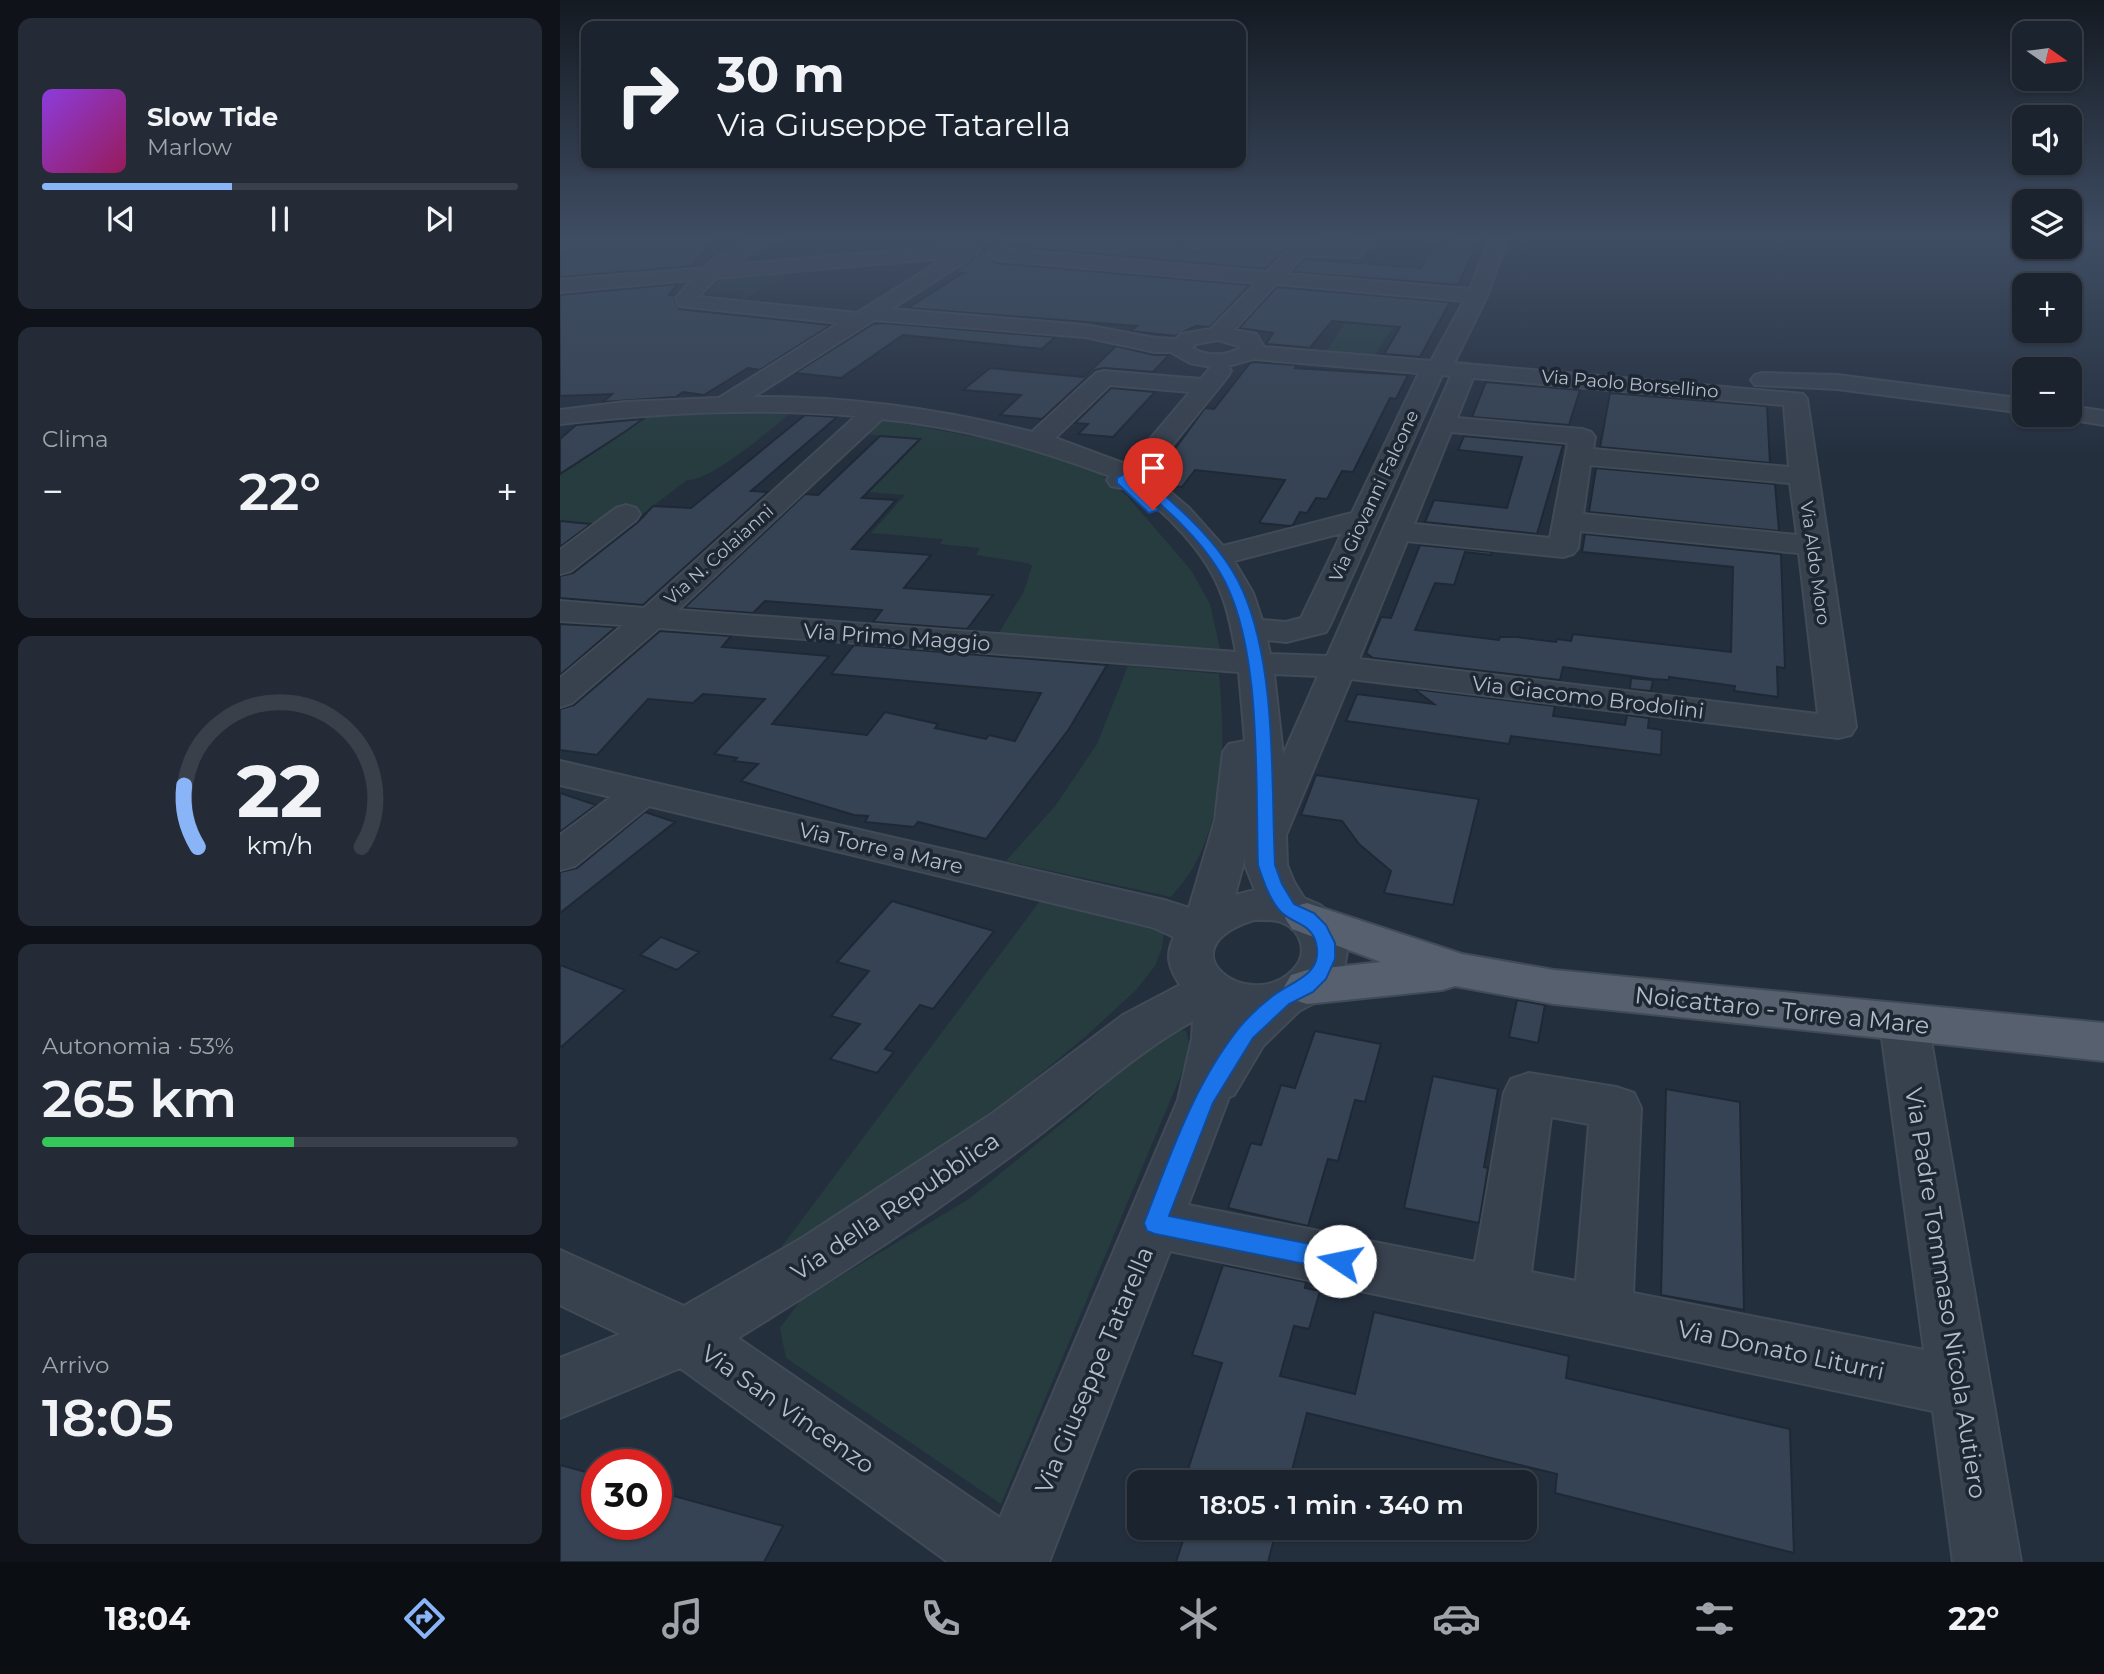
<!DOCTYPE html>
<html lang="it">
<head>
<meta charset="utf-8">
<style>
  body { margin:0; font-family:Montserrat,sans-serif; background:#242b36; color:#f1f3f6; height:100vh; display:flex; flex-direction:column; font-size:26px; white-space:nowrap }
  * { box-sizing:border-box; margin:0 }
  p { font-size:23px; color:#a0a4aa }
  .icon { flex:none; width:38px; height:38px; fill:none; stroke:currentColor; stroke-width:2; stroke-linecap:round; stroke-linejoin:round }
  .map { position:relative; flex:1; overflow:hidden }
  .drawer { display:flex; flex-direction:column; gap:18px; padding:18px; background:#0f1319; width:560px }
  .drawer>* { flex:none }
  .top-card { position:absolute; left:21px; top:21px; width:665px; height:147px; border-radius:14px; box-shadow:0 2px 5px #0004,0 0 0 2px #39404a; background:#1b232e; color:#f1f3f6; overflow:hidden }
  .needle { width:46px; rotate:104deg }
  .fabs { position:absolute; left:1452px; top:21px; display:grid; gap:14px }
  .fabs a { display:grid; place-items:center; width:70px; height:70px; border-radius:14px; background:#1b232e; box-shadow:0 2px 5px #0004,0 0 0 2px #39404a; font-size:35px }
  .speed { position:absolute; left:21px; top:1449px; display:flex; gap:14px; font-size:35px; font-weight:700; text-align:center }
  .speed>* { display:grid; place-content:center; width:91px; height:91px; border-radius:50%; background:#1b232e; box-shadow:0 2px 5px #0004,0 0 0 2px #39404a; line-height:1 }
  .speed .limit { border:10px solid #d22; background:#fff; color:#111 }
  .pin { position:absolute; display:grid; place-items:center; width:60px; height:60px; color:#fff; margin:-72px -30px; border-radius:50% 50% 50% 0; rotate:-45deg; box-shadow:0 0 7px #0007 }
  .pin .icon { rotate:45deg }
  .me { position:absolute; width:77px; margin:-38px; rotate:281deg; stroke-linejoin:round; filter:drop-shadow(0 0 5px #0008) }
  .turn { display:flex; align-items:center; gap:24px; height:147px; padding:0 21px; font-size:32px }
  .turn .icon { width:91px; height:91px; stroke-width:2.5 }
  .turn b { display:block; font-size:49px; line-height:60px }
  .big { font-size:52px; font-weight:600; line-height:1.1 }
  .drawer .widget { flex:1; display:flex; flex-direction:column; justify-content:center; gap:10px; min-width:0; padding:0 24px; border-radius:14px; background:#242b36 }
  .drawer .dial { align-items:center; gap:0 }
  .dial svg { height:182px; overflow:visible; fill:none; stroke:#39404a; stroke-width:7; stroke-linecap:round; text-anchor:middle }
  .dial text { fill:#f1f3f6; stroke:none }
  .song { display:flex; align-items:center; gap:21px }
  .cover { width:84px; height:84px; border-radius:10px; background:linear-gradient(135deg,hsl(270 70% 55%),hsl(330 70% 35%)) }
  .played { height:7px; border-radius:4px; background:linear-gradient(90deg,#8ab4f8 40%,#39404a 40%) }
  .keys { display:flex; justify-content:space-around; direction:ltr }
  .heat { display:flex; justify-content:space-between; align-items:center; font-size:38px; direction:ltr }
  .charge { height:10px; border-radius:5px; background:linear-gradient(90deg,#34c759 53%,#39404a 0) }
  .trip { position:absolute; left:567px; top:1470px; width:410px; height:70px; border-radius:14px; background:#1b232e; box-shadow:0 2px 5px #0004,0 0 0 2px #39404a; font-weight:600; line-height:70px; text-align:center }
  .menu { display:flex; height:112px; justify-content:space-around; align-items:center; background:#0b0e12; color:#a0a4aa }
  .menu .icon { width:49px; height:49px }
  .menu .current { color:#8ab4f8 }
  .menu b { font-size:32px; color:#f1f3f6 }
  main { display:flex; flex:1; min-height:0 }
  .map>svg:first-child { display:block }
  .green { fill:#263c3f }
  .building { fill:#364354; stroke:#1f2835; stroke-width:2 }
  .lines { fill:none; stroke-linecap:round; stroke-linejoin:round }
  .minor-casing { stroke:#414a57; stroke-width:4 }
  .major-casing { stroke:#414a57; stroke-width:4 }
  .minor { fill:#38414e; fill-rule:evenodd }
  .major { fill:#56606e; fill-rule:evenodd }
  .route { fill:#1a73e8; stroke:#114b97; stroke-width:2 }
  .labels { text-anchor:middle; dominant-baseline:central; stroke-width:7; stroke-linejoin:round; paint-order:stroke }
  .far-street-label { font-size:18px; fill:#b4bcc9; stroke:#1d2633 }
  .street-label { font-size:21px; fill:#b4bcc9; stroke:#1d2633 }
  .near-street-label { font-size:24px; fill:#b4bcc9; stroke:#1d2633 }
</style>
</head>
<body>
<main>
<section class="drawer">
<div class="widget">
<div class="song"><i class="cover"></i><div><b>Slow Tide</b><p>Marlow</p></div></div>
<div class="played"></div>
<div class="keys"><svg class="icon" aria-label="previous" viewBox="0 0 24 24"><path d="M18 5L8 12l10 7zM5 5v14"/></svg><svg class="icon" aria-label="pause" viewBox="0 0 24 24"><path d="M8 5v14M16 5v14"/></svg><svg class="icon" aria-label="next" viewBox="0 0 24 24"><path d="M6 5l10 7-10 7zM19 5v14"/></svg></div>
</div>
<div class="widget"><p>Clima</p>
<div class="heat"><a>−</a><b class="big">22°</b><a>+</a></div>
</div>
<div class="widget dial"><svg viewBox="0 0 100 80">
<path d="M14 69A42 42 0 1 1 86 69"/>
<path d="M14 69A42 42 0 0 1 8 42" stroke="#8ab4f8"/>
<text x="50" y="56" font-size="32" font-weight="700">22</text>
<text x="50" y="72" font-size="11">km/h</text>
</svg></div>
<div class="widget"><p>Autonomia · 53%</p><b class="big">265 km</b><div class="charge"></div></div>
<div class="widget"><p>Arrivo</p><b class="big">18:05</b></div>
</section>
<div class="map">
<svg width="1544" height="1562" viewBox="0 0 1544 1562">
  <rect width="100%" height="100%" fill="#242f3e"/>
  <!-- green -->
  <path class="green" d="M 229,274 L 184,299 L 182,297 L 184,291 L 148,293 L 162,277 Z
    M 785,323 L 833,327 L 813,358 L 765,353 Z
    M 216,410 L 234,410 C 214,427 150,482 127,480 L 84,513 L 51,512 L 35,524 L 0,521 L 0,474 L 93,413 Z
    M 324,420 L 458,445 L 522,463 L 542,475 L 567,496 L 631,570 L 650,604 L 660,649 L 439,633 L 464,591 L 472,566 L 468,563 L 416,555 L 420,548 L 380,544 L 383,539 L 311,533 L 345,495 L 309,492 L 362,439 L 306,434 Z
    M 568,666 L 659,674 C 665,737 666,809 634,866 C 628,877 619,887 611,897 L 446,861 L 496,805 L 537,744 Z
    M 480,901 L 604,930 L 602,948 L 595,966 L 576,990 L 525,1037 L 463,1088 L 320,1193 L 214,1257 Z
    M 614,1029 L 626,1031 L 631,1051 L 441,1504 L 226,1358 L 220,1328 L 241,1300 L 409,1199 L 528,1102 L 590,1039 Z"/>
  <!-- building -->
  <path class="building" d="M 34,237 L 156,237 L 132,266 L 0,277 L 0,253 L 30,243 Z
    M 444,237 L 626,237 L 620,245 L 632,253 L 640,251 L 652,237 L 737,237 L 706,269 L 436,245 L 425,253 L 436,263 L 690,285 L 650,327 L 636,326 L 615,336 L 571,331 L 577,326 L 348,308 L 403,273 L 394,272 Z
    M 895,237 L 920,237 L 898,285 L 732,272 L 744,259 L 861,268 L 873,247 L 884,248 L 888,239 Z
    M 118,284 L 109,295 L 116,295 L 114,299 L 119,309 L 271,325 L 200,370 L 188,368 L 144,395 L 123,392 L 116,397 L 43,402 L 52,394 L 0,396 L 0,295 Z
    M 717,287 L 890,302 L 860,357 L 824,354 L 840,327 L 772,321 L 750,348 L 706,344 L 713,333 L 679,328 Z
    M 324,323 L 495,337 L 482,349 L 343,335 L 281,378 L 235,373 L 313,324 Z
    M 556,346 L 594,355 L 609,355 L 593,372 L 544,368 L 535,370 L 482,419 L 440,415 L 461,395 L 403,390 L 430,368 L 524,377 Z
    M 693,362 L 737,365 L 735,368 L 848,375 L 836,399 L 830,398 L 793,472 L 782,471 L 767,499 L 756,498 L 747,513 L 740,512 L 733,525 L 730,526 L 699,523 L 725,480 L 635,470 L 622,487 L 607,486 L 595,476 L 645,408 L 654,409 L 690,363 Z
    M 926,382 L 1020,390 L 1009,425 L 912,417 Z
    M 551,388 L 595,392 L 553,437 L 518,434 L 528,424 L 515,423 Z
    M 1050,393 L 1207,406 L 1210,463 L 1040,447 Z
    M 245,415 L 277,417 L 191,491 L 208,492 L 83,605 L 0,598 L 0,576 L 13,573 L 78,522 L 93,506 L 131,508 Z
    M 83,419 L 66,431 L 0,474 L 0,439 L 16,425 Z
    M 320,436 L 360,439 L 302,498 L 336,500 L 292,549 L 371,555 L 344,588 L 433,595 L 407,629 L 313,622 L 322,610 L 205,601 L 193,613 L 124,608 L 245,494 L 258,495 Z
    M 904,436 L 1003,445 L 977,534 L 865,522 L 874,500 L 947,508 L 962,457 L 898,450 Z
    M 1036,468 L 1215,484 L 1219,531 L 1029,512 Z
    M 0,521 L 31,524 L 0,547 Z
    M 1025,534 L 1221,554 L 1225,668 L 1217,667 L 1218,697 L 1174,691 L 1175,686 L 1109,677 L 1109,680 L 1093,679 L 1003,667 L 1000,680 L 813,658 L 806,653 L 821,617 L 831,618 L 860,545 L 932,552 L 931,555 L 905,552 L 894,585 L 875,583 L 855,630 L 939,640 L 940,637 L 957,637 L 996,642 L 997,639 L 1011,641 L 1013,634 L 1171,652 L 1173,567 L 1022,552 Z
    M 0,624 L 56,627 L 0,675 Z
    M 100,631 L 171,636 L 162,647 L 269,656 L 212,724 L 307,735 L 325,712 L 378,724 L 375,728 L 426,739 L 429,735 L 455,741 L 481,693 L 271,674 L 294,645 L 547,665 L 509,729 L 426,839 L 358,822 L 354,827 L 305,822 L 308,816 L 294,815 L 181,781 L 198,764 L 174,761 L 177,758 L 154,754 L 205,699 L 143,694 L 133,703 L 88,699 L 37,755 L 0,750 L 0,709 L 14,705 Z
    M 1071,678 L 1093,680 L 1091,691 L 1070,689 Z
    M 854,689 L 995,706 L 993,716 L 1065,725 L 1067,715 L 1089,718 L 1088,728 L 1102,730 L 1101,755 L 951,736 L 949,744 L 786,721 L 797,694 L 874,704 Z
    M 756,775 L 919,799 L 893,905 L 824,893 L 831,871 L 799,844 L 782,821 L 741,815 Z
    M 0,793 L 36,805 L 0,832 Z
    M 85,812 L 115,822 L 0,913 L 0,872 L 17,868 Z
    M 332,901 L 434,931 L 373,1009 L 360,1005 L 325,1049 L 334,1052 L 317,1073 L 270,1059 L 300,1024 L 271,1016 L 309,971 L 277,962 Z
    M 101,937 L 139,952 L 117,970 L 80,955 Z
    M 0,965 L 65,990 L 0,1048 Z
    M 957,1000 L 985,1005 L 978,1043 L 949,1037 Z
    M 755,1031 L 821,1044 L 805,1102 L 795,1100 L 778,1161 L 768,1159 L 748,1226 L 668,1208 L 691,1143 L 701,1145 L 721,1085 L 735,1088 Z
    M 873,1076 L 938,1089 L 924,1167 L 928,1168 L 919,1223 L 844,1208 Z
    M 1106,1089 L 1180,1102 L 1184,1310 L 1101,1295 Z
    M 663,1265 L 746,1282 L 745,1288 L 760,1291 L 749,1329 L 734,1326 L 720,1376 L 795,1394 L 814,1312 L 1009,1356 L 1006,1378 L 1230,1429 L 1234,1553 L 995,1493 L 997,1474 L 747,1413 L 729,1482 L 624,1482 L 662,1363 L 632,1355 Z
    M 0,1465 L 37,1475 L 37,1524 L 96,1524 L 96,1491 L 223,1526 L 204,1562 L 0,1562 Z
    M 615,1528 L 717,1528 L 708,1562 L 616,1562 L 626,1531 Z"/>
  <g class="lines">
    <defs>
      <path id="minor" d="M 6,237 L 32,237 L 29,241 L 0,251 L 0,240 Z
        M 196,237 L 220,237 L 171,265 L 410,244 L 419,250 L 416,254 L 410,256 L 408,260 L 331,309 L 525,325 L 595,338 L 616,339 L 621,334 L 651,329 L 696,283 L 436,260 L 427,254 L 436,248 L 707,272 L 741,237 L 760,237 L 753,245 L 788,247 L 797,237 L 816,237 L 800,257 L 743,256 L 727,274 L 910,289 L 930,237 L 948,237 L 927,296 L 894,363 L 1243,394 L 1247,399 L 1296,727 L 1291,735 L 1278,738 L 791,679 L 726,835 L 727,865 L 734,882 L 744,898 L 760,905 L 772,916 L 785,939 L 787,951 L 785,964 L 763,998 L 739,1011 L 703,1046 L 674,1095 L 669,1097 L 628,1205 L 915,1262 L 944,1093 L 951,1079 L 969,1073 L 1056,1087 L 1074,1093 L 1081,1108 L 1073,1293 L 1364,1350 L 1320,1023 L 1327,1010 L 1344,1005 L 1361,1010 L 1368,1023 L 1461,1562 L 1393,1562 L 1373,1411 L 610,1251 L 489,1562 L 388,1562 L 120,1368 L 0,1418 L 0,1358 L 60,1334 L 0,1305 L 0,1250 L 124,1306 L 242,1238 L 430,1115 L 563,1015 L 620,985 C 609,968 605,956 614,937 L 592,927 L 89,806 L 15,866 L 0,870 L 0,835 L 51,797 L 0,785 L 0,761 L 604,900 L 629,908 L 655,820 L 663,752 L 669,744 L 685,741 L 679,672 L 99,628 L 12,703 L 0,707 L 0,678 L 63,625 L 0,621 L 0,601 L 84,608 L 296,416 C 197,407 98,413 0,424 L 0,410 L 64,402 L 159,398 L 279,323 L 119,306 L 116,298 L 132,280 L 0,292 L 0,280 L 145,268 L 152,260 ZM 385,258 L 297,313 L 138,297 L 156,278 ZM 716,284 L 904,301 L 871,361 L 704,347 L 696,334 L 674,330 ZM 314,320 L 525,337 L 595,352 L 611,352 L 630,363 L 651,367 L 641,379 L 544,371 L 536,373 L 472,432 C 381,409 287,396 193,397 ZM 658,340 L 682,347 C 667,356 648,357 632,348 L 636,344 ZM 693,359 L 859,373 L 792,513 L 663,546 L 629,508 L 589,474 L 668,376 L 671,371 L 668,366 ZM 882,375 L 891,376 L 767,656 L 710,654 L 707,640 L 726,642 L 766,632 L 770,625 ZM 913,378 L 1224,405 L 1229,467 L 1033,449 L 1035,437 L 1031,432 L 1022,429 L 897,418 ZM 550,385 L 630,392 L 568,465 L 495,438 ZM 322,419 C 403,427 474,448 550,476 L 547,480 L 551,486 L 561,488 L 570,486 C 606,512 646,552 661,593 C 669,612 672,632 676,652 L 118,610 ZM 891,432 L 1008,443 L 990,538 L 854,524 ZM 1030,465 L 1230,483 L 1237,535 L 1023,514 ZM 1020,531 L 1239,553 L 1258,714 L 799,659 L 847,541 L 1003,557 L 1013,554 L 1018,548 ZM 782,533 L 741,618 L 726,622 L 702,620 L 693,593 L 674,561 ZM 714,674 L 758,676 L 723,755 ZM 685,858 L 685,865 L 695,890 L 675,895 ZM 694,920 C 703,920 713,919 721,922 C 742,930 749,954 733,970 C 689,1015 601,949 694,920 ZM 633,1021 L 632,1039 L 618,1100 L 440,1518 L 178,1338 C 276,1278 373,1214 466,1145 C 522,1104 572,1055 633,1021 ZM 991,1117 L 1029,1124 L 1016,1281 L 971,1272 Z
        M 630,237 L 650,237 L 638,249 L 632,250 L 623,245 Z
        M 1203,373 L 1277,375 L 1465,399 L 1465,413 L 1277,389 L 1195,385 L 1191,380 L 1195,375 Z
        M 1510,406 L 1544,411 L 1544,425 L 1501,418 L 1499,415 L 1510,415 Z
        M 66,505 L 76,508 L 80,514 L 76,520 L 11,571 L 0,574 L 0,550 L 56,508 Z"/>
      <path id="major" d="M 747,903 L 902,954 L 994,970 L 1544,1023 L 1544,1061 L 994,1004 L 895,986 L 882,990 L 747,1004 L 731,999 L 724,987 L 731,975 L 747,970 L 821,962 L 732,929 L 725,918 L 732,907 Z"/>
    </defs>
    <!-- minor casing -->
    <use href="#minor" class="minor-casing"/>
    <!-- major casing -->
    <use href="#major" class="major-casing"/>
    <!-- minor -->
    <use href="#minor" class="minor"/>
    <!-- major -->
    <use href="#major" class="major"/>
  </g>
  <!-- sky -->
  <linearGradient id="sky" x2="0" y2="1"><stop stop-color="#141a22"/><stop offset="0.52" stop-color="#3f4d63"/><stop offset="1" stop-color="#3f4d63" stop-opacity="0"/></linearGradient>
  <rect width="1544" height="456" fill="url(#sky)"/>
  <!-- route -->
  <path class="route" d="M 566,473 C 583,471 602,493 614,504 C 640,527 669,559 683,591 C 717,669 711,781 715,865 L 722,884 L 734,904 L 754,913 L 766,925 L 775,943 L 775,959 L 766,979 L 753,992 L 729,1004 L 693,1038 L 653,1103 L 609,1216 L 780,1250 L 789,1253 L 792,1261 L 789,1268 L 780,1271 L 595,1234 L 587,1231 L 584,1223 C 610,1156 633,1086 679,1028 C 688,1017 702,1004 714,995 C 732,981 764,975 756,943 C 751,923 733,924 721,912 C 710,901 703,880 698,865 C 695,781 703,642 659,571 C 638,536 605,508 575,482 L 568,481 L 599,510 L 589,513 L 557,483 L 557,478 Z"/>
  <g class="labels">
    <!-- far-street labels -->
    <g class="far-street-label">
      <text transform="translate(1070 384) rotate(5)">Via Paolo Borsellino</text>
      <text transform="translate(814 496) rotate(-65)">Via Giovanni Falcone</text>
      <text transform="translate(159 555) rotate(-42)">Via N. Colaianni</text>
      <text transform="translate(1255 563) rotate(82)">Via Aldo Moro</text>
    </g>
    <!-- street labels -->
    <g class="street-label">
      <text transform="translate(337 637) rotate(4)">Via Primo Maggio</text>
      <text transform="translate(1028 697) rotate(7)">Via Giacomo Brodolini</text>
      <text transform="translate(321 848) rotate(13)">Via Torre a Mare</text>
    </g>
    <!-- near-street labels -->
    <g class="near-street-label">
      <text transform="translate(1222 1010) rotate(6)">Noicattaro - Torre a Mare</text>
      <text transform="translate(335 1206) rotate(-34)">Via della Repubblica</text>
      <text transform="translate(1386 1293) rotate(81)">Via Padre Tommaso Nicola Autiero</text>
      <text transform="translate(1221 1350) rotate(12)">Via Donato Liturri</text>
      <text transform="translate(534 1370) rotate(-67)">Via Giuseppe Tatarella</text>
      <text transform="translate(228 1409) rotate(35)">Via San Vincenzo</text>
    </g>
  </g>
</svg>
<div class="fabs">
<a><svg class="needle" viewBox="-14 -14 28 28"><path d="M0-13l5 13h-10z" fill="#e53935"/><path d="M0 13l5-13h-10z" fill="#a0a4aa"/></svg></a>
<a><svg class="icon" aria-label="sound" viewBox="0 0 24 24"><path d="M4 9h4l5-4v14l-5-4H4zM17 9q2 3 0 6"/></svg></a>
<a><svg class="icon" aria-label="layers" viewBox="0 0 24 24"><path d="M12 4l9 5-9 5-9-5zM3 14l9 5 9-5"/></svg></a>
<a>+</a>
<a>−</a>
</div>
<div class="speed"><div class="limit">30</div></div>
<div class="pin" style="left:593px;top:510px;background:#d93025"><svg class="icon" aria-label="arrive" viewBox="0 0 24 24"><path d="M6 21V4h12l-3 4 3 4H6"/></svg></div>
<svg class="me" style="left:780px;top:1261px" viewBox="-20 -20 40 40"><circle r="19" fill="#fff"/><path d="M0-13L10 11 0 6-10 11z" fill="#1a73e8"/></svg>
<div class="trip">18:05 · 1 min · 340 m</div>
<div class="top-card">
<div class="turn"><svg class="icon" aria-label="right" viewBox="0 0 24 24"><path d="M7 20v-9h11M14 6l5 5-5 5"/></svg><div><b>30 m</b>Via Giuseppe Tatarella</div></div>
</div>
</div>
</main>
<nav class="menu">
<b>18:04</b>
<svg class="icon current" aria-label="directions" viewBox="0 0 24 24"><path d="M12 3l9 9-9 9-9-9zM9 14v-3h6M13 9l2 2-2 2"/></svg>
<svg class="icon" aria-label="music" viewBox="0 0 24 24"><path d="M9 18V5l10-2v13"/><circle cx="6" cy="18" r="3"/><circle cx="16" cy="16" r="3"/></svg>
<svg class="icon" aria-label="phone" viewBox="0 0 24 24"><path d="M5 4h4l2 5-3 2q2 4 5 5l2-3 5 2v4C11 20 4 13 5 4z"/></svg>
<svg class="icon" aria-label="climate" viewBox="0 0 24 24"><path d="M12 3v18M4 7l16 10M4 17L20 7"/></svg>
<svg class="icon" aria-label="car" viewBox="0 0 24 24"><path d="M5 17H2v-5l4-1 3-4h7l3 4 3 1v5h-3M9 17h6M6 11h13"/><circle cx="7" cy="17" r="2"/><circle cx="17" cy="17" r="2"/></svg>
<svg class="icon" aria-label="filters" viewBox="0 0 24 24"><path d="M4 7h16M4 17h16"/><circle cx="9" cy="7" r="2"/><circle cx="15" cy="17" r="2"/></svg>
<b>22°</b>
</nav>
</body>
</html>
